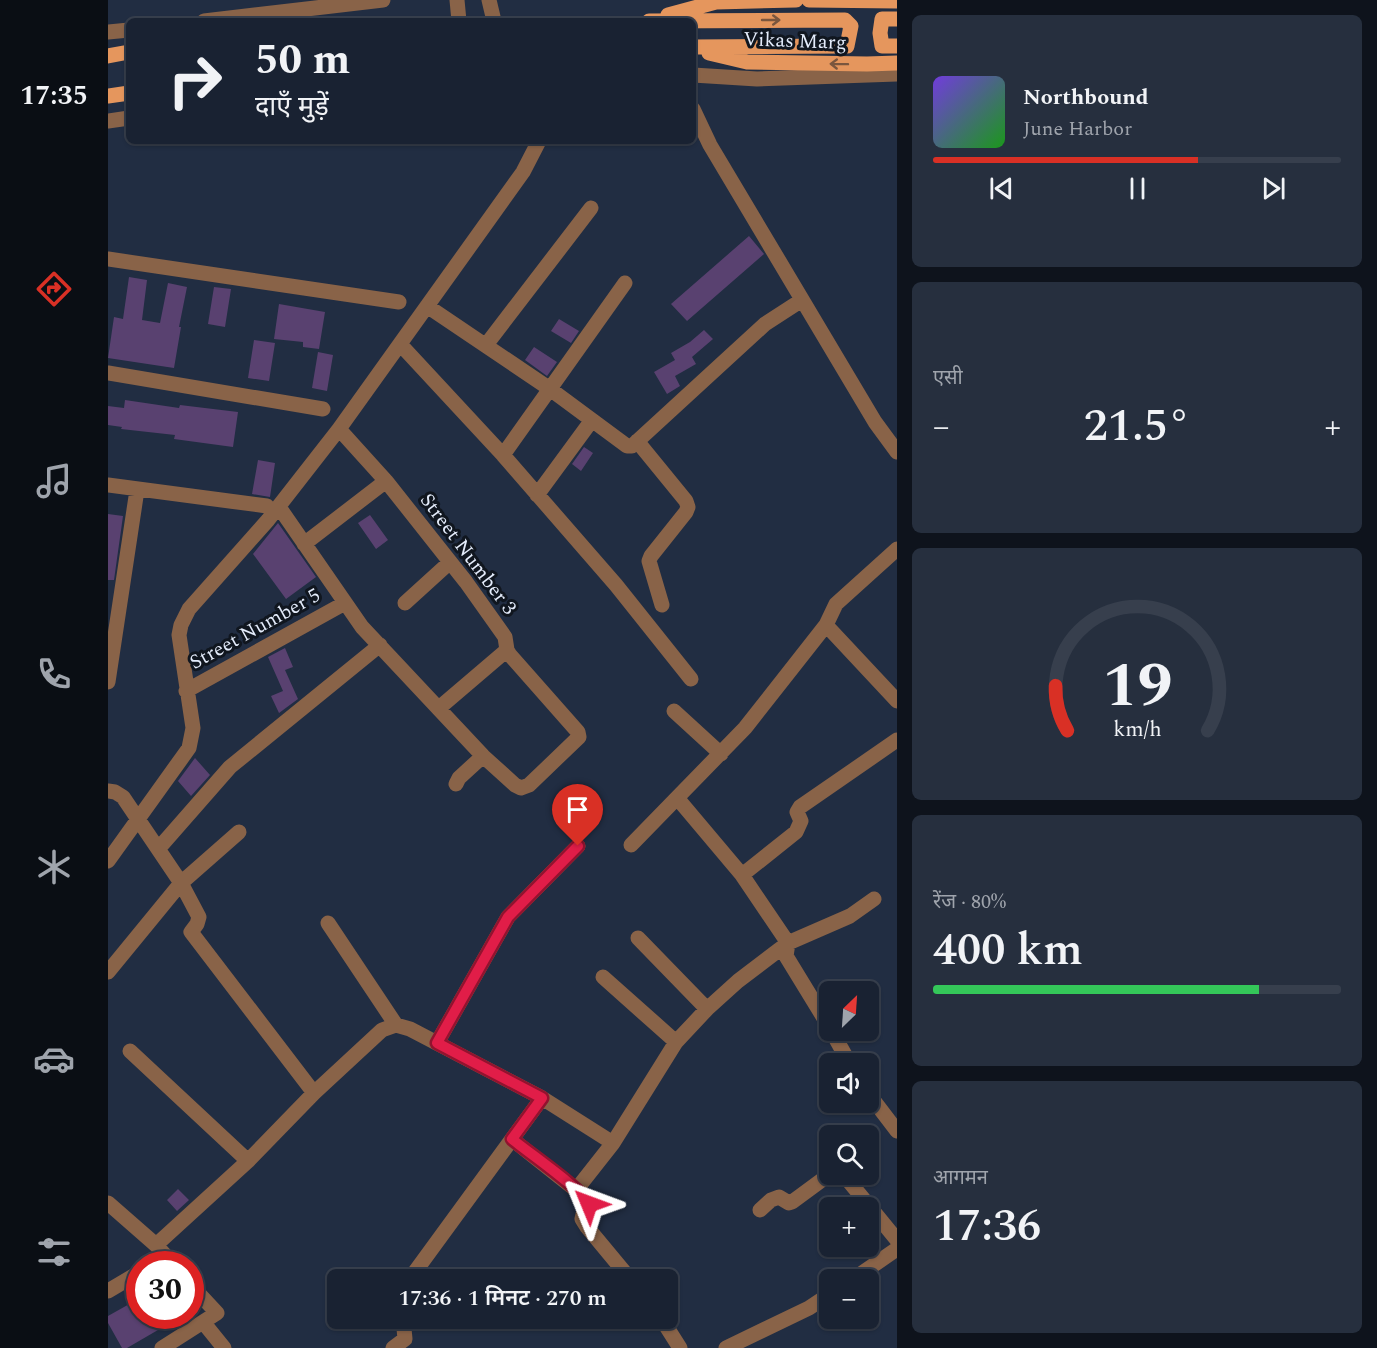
<!DOCTYPE html>
<html lang="hi">
<head>
<meta charset="utf-8">
<style>
  body { margin:0; font-family:Spectral,"Noto Sans Devanagari",serif; background:#262f3e; color:#f1f3f6; height:100vh; display:flex; flex-direction:column; font-size:22px; white-space:nowrap }
  * { box-sizing:border-box; margin:0 }
  p { font-size:20px; color:#9fa4ac }
  .icon { flex:none; width:33px; height:33px; fill:none; stroke:currentColor; stroke-width:2; stroke-linecap:round; stroke-linejoin:round }
  .map { position:relative; flex:1; overflow:hidden }
  .details { display:flex; flex-direction:column; gap:15px; padding:15px; background:#0e131c; width:480px }
  .details>* { flex:none }
  .guide { position:absolute; left:18px; top:18px; width:570px; height:126px; border-radius:9px; box-shadow:0 2px 4px #0004,0 0 0 2px #373f4d; background:#192232; color:#f1f3f6; overflow:hidden }
  .needle { width:39px; rotate:25deg }
  .tools { position:absolute; left:711px; top:981px; display:grid; gap:12px }
  .tools a { display:grid; place-items:center; width:60px; height:60px; border-radius:9px; background:#192232; box-shadow:0 2px 4px #0004,0 0 0 2px #373f4d; font-size:30px }
  .speed { position:absolute; left:18px; top:1251px; display:flex; gap:12px; font-size:30px; font-weight:700; text-align:center }
  .speed>* { display:grid; place-content:center; width:78px; height:78px; border-radius:50%; background:#192232; box-shadow:0 2px 4px #0004,0 0 0 2px #373f4d; line-height:1 }
  .speed .limit { border:9px solid #d22; background:#fff; color:#111 }
  .pin { position:absolute; display:grid; place-items:center; width:51px; height:51px; color:#fff; margin:-62px -26px; border-radius:50% 50% 50% 0; rotate:-45deg; box-shadow:0 0 6px #0007 }
  .pin .icon { rotate:45deg }
  .me { position:absolute; width:66px; margin:-33px; rotate:314deg; stroke-linejoin:round; filter:drop-shadow(0 0 4px #0008) }
  .turn { display:flex; align-items:center; gap:21px; height:126px; padding:0 30px; font-size:27px }
  .turn .icon { width:78px; height:78px; stroke-width:2.5 }
  .turn b { display:block; font-size:42px; line-height:51px }
  .big { font-size:45px; font-weight:600; line-height:1.1 }
  .details .tile { flex:1; display:flex; flex-direction:column; justify-content:center; gap:9px; min-width:0; padding:0 21px; border-radius:9px; background:#262f3e }
  .details .dial { align-items:center; gap:0 }
  .dial svg { height:156px; overflow:visible; fill:none; stroke:#373f4d; stroke-width:7; stroke-linecap:round; text-anchor:middle }
  .dial text { fill:#f1f3f6; stroke:none }
  .song { display:flex; align-items:center; gap:18px }
  .cover { width:72px; height:72px; border-radius:9px; background:linear-gradient(135deg,hsl(260 70% 55%),hsl(120 70% 35%)) }
  .played { height:6px; border-radius:3px; background:linear-gradient(90deg,#d93025 65%,#373f4d 65%) }
  .keys { display:flex; justify-content:space-around; direction:ltr }
  .heat { display:flex; justify-content:space-between; align-items:center; font-size:33px; direction:ltr }
  .charge { height:9px; border-radius:4px; background:linear-gradient(90deg,#34c759 80%,#373f4d 0) }
  .trip { position:absolute; left:219px; top:1269px; width:351px; height:60px; border-radius:9px; background:#192232; box-shadow:0 2px 4px #0004,0 0 0 2px #373f4d; font-weight:600; line-height:60px; text-align:center }
  main { display:flex; flex:1; min-height:0 }
  .tabs { display:flex; flex-direction:column; width:108px; justify-content:space-around; align-items:center; background:#0a0e14; color:#9fa4ac }
  .tabs .icon { width:42px; height:42px }
  .tabs .selected { color:#d93025 }
  .tabs b { font-size:27px; color:#f1f3f6 }
  .map>svg:first-child { display:block }
  .building { fill:#594170 }
  .lines { fill:none; stroke-linecap:round; stroke-linejoin:round }
  .minor { stroke:#896348; stroke-width:15 }
  .major { stroke:#e5965d; stroke-width:15 }
  .oneway { stroke:#7a563e }
  .route-casing { stroke:#92132f; stroke-width:15 }
  .route { stroke:#e11d48; stroke-width:10 }
  .labels { text-anchor:middle; dominant-baseline:central; stroke-width:6; stroke-linejoin:round; paint-order:stroke }
  .street-label { font-size:20px; fill:#e4ecfb; stroke:#10161f }
</style>
</head>
<body>
<main>
<nav class="tabs">
<b>17:35</b>
<svg class="icon selected" aria-label="directions" viewBox="0 0 24 24"><path d="M12 3l9 9-9 9-9-9zM9 14v-3h6M13 9l2 2-2 2"/></svg>
<svg class="icon" aria-label="music" viewBox="0 0 24 24"><path d="M9 18V5l10-2v13"/><circle cx="6" cy="18" r="3"/><circle cx="16" cy="16" r="3"/></svg>
<svg class="icon" aria-label="phone" viewBox="0 0 24 24"><path d="M5 4h4l2 5-3 2q2 4 5 5l2-3 5 2v4C11 20 4 13 5 4z"/></svg>
<svg class="icon" aria-label="climate" viewBox="0 0 24 24"><path d="M12 3v18M4 7l16 10M4 17L20 7"/></svg>
<svg class="icon" aria-label="car" viewBox="0 0 24 24"><path d="M5 17H2v-5l4-1 3-4h7l3 4 3 1v5h-3M9 17h6M6 11h13"/><circle cx="7" cy="17" r="2"/><circle cx="17" cy="17" r="2"/></svg>
<svg class="icon" aria-label="filters" viewBox="0 0 24 24"><path d="M4 7h16M4 17h16"/><circle cx="9" cy="7" r="2"/><circle cx="15" cy="17" r="2"/></svg>
</nav>
<div class="map">
<svg width="789" height="1348" viewBox="0 0 789 1348">
  <rect width="100%" height="100%" fill="#212d42"/>
  <!-- building -->
  <path class="building" d="M 641,236 L 656,254 L 579,321 L 563,304 Z
    M 21,277 L 39,280 L 34,320 L 52,323 L 60,283 L 79,287 L 71,327 L 73,327 L 66,368 L 0,358 L 6,317 L 15,319 Z
    M 106,287 L 123,289 L 117,327 L 100,324 Z
    M 171,304 L 217,312 L 211,349 L 195,347 L 195,342 L 166,339 Z
    M 451,319 L 471,331 L 463,343 L 443,331 Z
    M 596,330 L 605,339 L 584,357 L 588,364 L 567,376 L 572,386 L 559,394 L 546,372 L 567,360 L 563,353 L 582,342 Z
    M 146,340 L 167,343 L 161,381 L 140,378 Z
    M 426,347 L 449,362 L 439,376 L 417,360 Z
    M 210,352 L 225,355 L 219,391 L 204,388 Z
    M 17,400 L 71,408 L 72,405 L 130,412 L 125,447 L 66,439 L 67,435 L 13,429 L 14,427 L 0,425 L 0,406 L 16,408 Z
    M 476,447 L 485,453 L 473,471 L 464,464 Z
    M 150,460 L 167,463 L 162,497 L 144,494 Z
    M 0,514 L 15,516 L 6,580 L 0,580 Z
    M 262,515 L 280,540 L 268,549 L 250,523 Z
    M 170,523 L 208,577 L 178,599 L 145,554 Z
    M 177,648 L 185,667 L 177,670 L 190,699 L 171,713 L 163,696 L 175,691 L 160,657 Z
    M 87,758 L 102,775 L 83,796 L 70,781 Z
    M 70,1189 L 81,1200 L 69,1211 L 59,1200 Z
    M 32,1298 L 32,1316 L 41,1316 L 50,1330 L 19,1348 L 14,1348 L 0,1323 L 0,1316 Z"/>
  <g class="lines">
    <!-- minor -->
    <path class="minor" d="M 349,0 L 351,21
      M 381,0 L 386,21
      M 96,21 L 275,0
      M 0,32 L 21,30
      M 585,75 L 649,79 L 789,74
      M 585,109 L 602,145 L 767,422 L 789,452
      M 0,121 L 21,118
      M 0,259 L 291,302
      M 319,306 L 442,389 L 519,446 L 524,446 L 657,324 L 694,300
      M 292,344 L 395,455 L 508,585 L 583,679
      M 378,345 L 483,208
      M 0,373 L 215,409
      M 529,441 L 578,501 L 580,507 L 578,512 L 543,556 L 541,561 L 554,605
      M 395,455 L 517,283
      M 0,485 L 159,506
      M 429,495 L 484,420
      M 171,507 L 254,627 L 375,756 L 407,785 L 413,788 L 421,785 L 471,737 L 470,732 L 402,655 L 399,650 L 397,637 L 358,582 L 278,481 L 231,429
      M 196,544 L 278,481
      M 297,603 L 341,563
      M 718,625 L 789,701
      M 0,682 L 29,490
      M 78,691 L 237,603
      M 331,708 L 399,650
      M 566,711 L 613,754
      M 348,784 L 351,778 L 375,756
      M 0,791 L 7,792 L 15,797 L 73,883 L 91,917 L 89,924 L 83,932 L 206,1093
      M 570,799 L 634,875 L 680,943 L 678,956 L 722,1028
      M 523,845 L 637,728 L 718,625 L 728,604 L 789,549
      M 51,848 L 122,767 L 272,645
      M 0,861 L 81,748 L 85,728 L 71,635 L 73,625 L 81,609 L 160,520 L 231,429 L 415,172 L 431,141
      M 634,875 L 688,832 L 693,821 L 689,812 L 692,807 L 789,740
      M 220,923 L 288,1025
      M 530,938 L 599,1009
      M 0,972 L 73,883 L 131,832
      M 495,977 L 568,1042
      M 723,1030 L 742,1064
      M 329,1043 L 400,917 L 470,846
      M 22,1051 L 140,1161
      M 760,1093 L 789,1131
      M 434,1098 L 505,1143 L 568,1042 L 599,1009 L 630,981 L 680,943 L 742,916 L 766,899
      M 404,1139 L 468,1190 L 505,1143
      M 735,1174 L 789,1240
      M 468,1190 L 480,1200 L 481,1204 L 476,1210 L 474,1219 L 479,1227 L 523,1280
      M 0,1203 L 48,1245 L 65,1264
      M 652,1210 L 663,1200 L 671,1197 L 681,1203 L 684,1202 L 722,1174
      M 48,1245 L 140,1161 L 206,1093 L 274,1030 L 288,1025 L 302,1029 L 434,1098 L 301,1280
      M 44,1264 L 58,1256
      M 744,1280 L 789,1249
      M 0,1291 L 32,1272
      M 553,1318 L 572,1348
      M 95,1322 L 116,1348
      M 54,1348 L 109,1313 L 82,1284
      M 285,1348 L 297,1339 L 295,1318
      M 618,1348 L 701,1308 L 722,1294"/>
    <!-- major -->
    <path class="major" d="M 701,0 L 789,1
      M 560,15 L 608,2 L 688,0
      M 789,19 L 774,19 L 772,33 L 774,46 L 789,46
      M 541,21 L 737,20 L 743,26 L 739,46 L 585,47
      M 601,53 L 639,62 L 759,64 L 789,63
      M 0,56 L 21,52
      M 0,96 L 21,93"/>
  </g>
  <!-- one-way arrows -->
  <defs><path id="oneway-shaft" d="M-6 0H5M1.5-3L5.5 0L1.5 3" fill="none" stroke-width="1.6" stroke-linecap="round" stroke-linejoin="round" transform="scale(1.5)"/></defs>
  <g class="oneway">
    <use href="#oneway-shaft" transform="translate(663 20)"/>
    <use href="#oneway-shaft" transform="translate(731 64) rotate(-179)"/>
  </g>
  <g class="lines">
    <defs>
      <path id="route" d="M 470,846 L 400,917 L 329,1043 L 434,1098 L 404,1139 C 418,1151 475,1190 481,1204"/>
    </defs>
    <!-- route casing -->
    <use href="#route" class="route-casing"/>
    <!-- route -->
    <use href="#route" class="route"/>
  </g>
  <g class="labels">
    <!-- street labels -->
    <g class="street-label">
      <text transform="translate(687 41) rotate(2)">Vikas Marg</text>
      <text transform="translate(360 554) rotate(53)">Street Number 3</text>
      <text transform="translate(147 629) rotate(-29)">Street Number 5</text>
    </g>
  </g>
</svg>
<div class="tools">
<a><svg class="needle" viewBox="-14 -14 28 28"><path d="M0-13l5 13h-10z" fill="#e53935"/><path d="M0 13l5-13h-10z" fill="#9fa4ac"/></svg></a>
<a><svg class="icon" aria-label="sound" viewBox="0 0 24 24"><path d="M4 9h4l5-4v14l-5-4H4zM17 9q2 3 0 6"/></svg></a>
<a><svg class="icon" aria-label="search" viewBox="0 0 24 24"><circle cx="10" cy="10" r="6"/><path d="M15 15l6 6"/></svg></a>
<a>+</a>
<a>−</a>
</div>
<div class="speed"><div class="limit">30</div></div>
<div class="pin" style="left:470px;top:846px;background:#d93025"><svg class="icon" aria-label="arrive" viewBox="0 0 24 24"><path d="M6 21V4h12l-3 4 3 4H6"/></svg></div>
<svg class="me" style="left:481px;top:1204px" viewBox="-20 -20 40 40"><path d="M0-17L14 15 0 8-14 15z" fill="#e11d48" stroke="#fff" stroke-width="4"/></svg>
<div class="trip">17:36 · 1 मिनट · 270 m</div>
<div class="guide">
<div class="turn"><svg class="icon" aria-label="right" viewBox="0 0 24 24"><path d="M7 20v-9h11M14 6l5 5-5 5"/></svg><div><b>50 m</b>दाएँ मुड़ें</div></div>
</div>
</div>
<section class="details">
<div class="tile">
<div class="song"><i class="cover"></i><div><b>Northbound</b><p>June Harbor</p></div></div>
<div class="played"></div>
<div class="keys"><svg class="icon" aria-label="previous" viewBox="0 0 24 24"><path d="M18 5L8 12l10 7zM5 5v14"/></svg><svg class="icon" aria-label="pause" viewBox="0 0 24 24"><path d="M8 5v14M16 5v14"/></svg><svg class="icon" aria-label="next" viewBox="0 0 24 24"><path d="M6 5l10 7-10 7zM19 5v14"/></svg></div>
</div>
<div class="tile"><p>एसी</p>
<div class="heat"><a>−</a><b class="big">21.5°</b><a>+</a></div>
</div>
<div class="tile dial"><svg viewBox="0 0 100 80">
<path d="M14 69A42 42 0 1 1 86 69"/>
<path d="M14 69A42 42 0 0 1 8 46" stroke="#d93025"/>
<text x="50" y="56" font-size="32" font-weight="700">19</text>
<text x="50" y="72" font-size="11">km/h</text>
</svg></div>
<div class="tile"><p>रेंज · 80%</p><b class="big">400 km</b><div class="charge"></div></div>
<div class="tile"><p>आगमन</p><b class="big">17:36</b></div>
</section>
</main>
</body>
</html>
